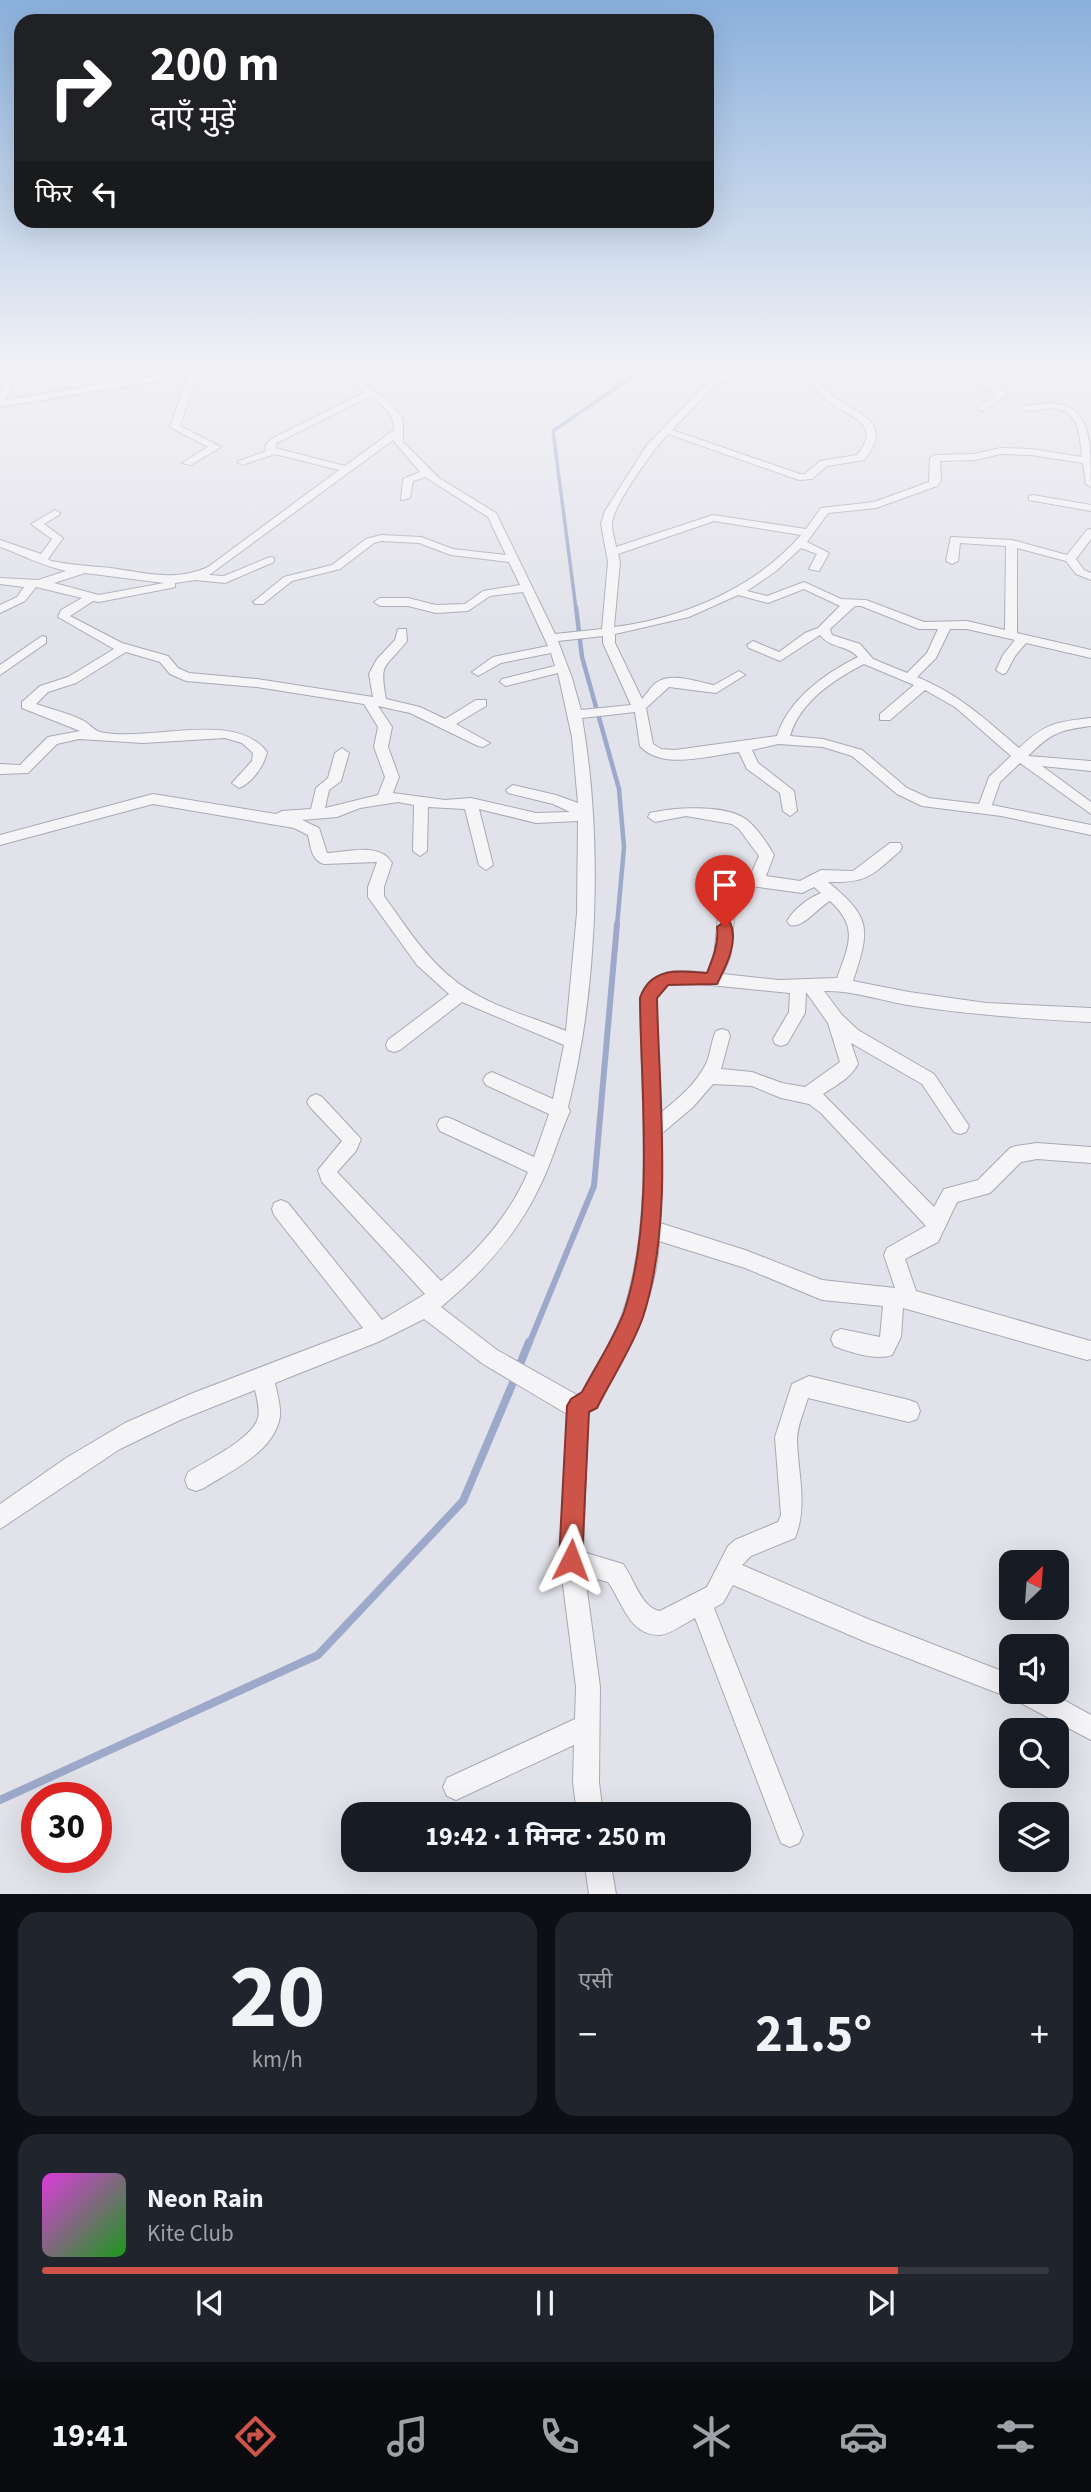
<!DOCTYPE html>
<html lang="hi">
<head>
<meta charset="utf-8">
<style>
  body { margin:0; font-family:"Source Sans 3","Noto Sans Devanagari",sans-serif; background:#20242c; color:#f1f3f6; height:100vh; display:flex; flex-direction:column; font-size:26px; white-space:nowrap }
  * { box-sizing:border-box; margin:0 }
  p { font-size:23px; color:#9ea1a6 }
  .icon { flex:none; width:38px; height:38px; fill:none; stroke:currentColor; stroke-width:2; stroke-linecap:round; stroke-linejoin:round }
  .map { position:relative; height:1894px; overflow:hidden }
  .details { display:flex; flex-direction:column; gap:18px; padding:18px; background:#0d0f14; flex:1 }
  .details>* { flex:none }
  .top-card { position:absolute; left:14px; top:14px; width:700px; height:214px; border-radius:21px; box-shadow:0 7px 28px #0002; background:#202124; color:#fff; overflow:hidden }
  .needle { width:46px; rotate:25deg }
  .tools { position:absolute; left:999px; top:1550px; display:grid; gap:14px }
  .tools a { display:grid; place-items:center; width:70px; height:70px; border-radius:14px; background:#171b24; box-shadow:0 7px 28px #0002; font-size:35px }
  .speed { position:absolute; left:21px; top:1782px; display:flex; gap:14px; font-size:35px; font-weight:700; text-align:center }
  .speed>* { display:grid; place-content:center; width:91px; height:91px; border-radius:50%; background:#171b24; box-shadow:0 7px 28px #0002; line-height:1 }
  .speed .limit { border:10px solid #d22; background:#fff; color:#111 }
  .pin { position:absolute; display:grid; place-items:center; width:60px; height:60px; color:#fff; margin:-72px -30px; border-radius:50% 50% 50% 0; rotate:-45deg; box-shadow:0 0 7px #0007 }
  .pin .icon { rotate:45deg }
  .me { position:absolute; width:77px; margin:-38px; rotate:3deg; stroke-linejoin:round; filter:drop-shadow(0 0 5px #0008) }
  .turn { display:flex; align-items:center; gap:24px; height:147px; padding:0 21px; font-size:32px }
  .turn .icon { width:91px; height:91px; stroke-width:2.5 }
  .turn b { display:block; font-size:49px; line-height:60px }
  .then { display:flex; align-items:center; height:66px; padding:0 21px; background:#0003; gap:14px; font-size:26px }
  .big { font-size:52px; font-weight:700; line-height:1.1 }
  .details .tile { flex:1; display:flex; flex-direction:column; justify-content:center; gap:10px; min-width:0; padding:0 24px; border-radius:21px; background:#20242c }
  .details .dial { align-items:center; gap:0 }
  .dial b { font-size:91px; line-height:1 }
  .song { display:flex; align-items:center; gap:21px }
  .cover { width:84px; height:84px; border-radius:10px; background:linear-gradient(135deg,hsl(300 70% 55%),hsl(120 70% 35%)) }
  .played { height:7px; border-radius:4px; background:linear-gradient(90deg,#ce5348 85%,#363941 85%) }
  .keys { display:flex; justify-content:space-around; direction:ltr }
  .heat { display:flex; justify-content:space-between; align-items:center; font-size:38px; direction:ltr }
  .details .tiles { flex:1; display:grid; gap:18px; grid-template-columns:1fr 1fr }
  .tile:last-child { grid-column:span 2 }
  .trip { position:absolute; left:341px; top:1802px; width:410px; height:70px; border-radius:21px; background:#171b24; box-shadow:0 7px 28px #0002; font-weight:700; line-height:70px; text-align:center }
  .dock { display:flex; height:112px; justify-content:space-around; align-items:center; background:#090b0e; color:#9ea1a6 }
  .dock .icon { width:49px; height:49px }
  .dock .selected { color:#ce5348 }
  .dock b { font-size:32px; color:#f1f3f6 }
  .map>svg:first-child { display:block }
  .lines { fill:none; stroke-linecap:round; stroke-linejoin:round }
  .stream-far3 { stroke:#9da9ca; stroke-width:3.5 }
  .stream-far2 { stroke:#9da9ca; stroke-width:4.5 }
  .stream-far1 { stroke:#9da9ca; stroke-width:6 }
  .stream { stroke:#9da9ca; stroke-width:8 }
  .minor-casing { stroke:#a7a9b4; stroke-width:2 }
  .minor { fill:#f5f5f8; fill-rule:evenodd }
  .route { fill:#ce5348; stroke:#86362f; stroke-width:2 }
</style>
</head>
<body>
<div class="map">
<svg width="1091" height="1894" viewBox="0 0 1091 1894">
  <rect width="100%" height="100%" fill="#e2e3ea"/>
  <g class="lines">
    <!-- stream-far3 -->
    <path class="stream-far3" d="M 576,609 L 553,431 L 647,367"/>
    <!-- stream-far2 -->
    <path class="stream-far2" d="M 576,607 L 582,657 L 619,789 L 624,847 L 617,926"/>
    <!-- stream-far1 -->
    <path class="stream-far1" d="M 529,1344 L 594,1186 L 617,924"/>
    <!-- stream -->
    <path class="stream" d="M 518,1369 L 529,1342
      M 0,1800 L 318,1655 L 463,1501 L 515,1378"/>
    <defs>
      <path id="minor" d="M 12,367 L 21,367 L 5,400 L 206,367 L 228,367 L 197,374 L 180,426 L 221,447 L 191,465 L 182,463 L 208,447 L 170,427 L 188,376 L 0,407 L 0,393 Z
        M 333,367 L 343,367 L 391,404 L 403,419 L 403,442 L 439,478 L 496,513 L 555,634 L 602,629 L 608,562 L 601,524 L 605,511 L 647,445 L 711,379 C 747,364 787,367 825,367 L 813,371 C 819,380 825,390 834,397 C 862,417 894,422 864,460 L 827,466 L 812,479 L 799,480 L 668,434 C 654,449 611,507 612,525 C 612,532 615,540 616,547 L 713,515 L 806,529 L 821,508 L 874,502 L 929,482 L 930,458 L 935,455 L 974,454 L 1001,448 L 1031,449 L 1082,457 C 1079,430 1079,405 1043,409 C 1035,410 1029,413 1022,409 L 1024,407 C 1091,390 1091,433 1091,487 L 1086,484 L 1083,463 L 1031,455 L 1001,454 L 974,460 L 940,461 L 941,481 L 937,486 L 876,508 L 828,513 L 807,542 L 829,553 L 819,571 L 809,569 L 817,554 L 801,548 L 776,571 L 747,591 L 767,596 L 804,582 L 841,599 L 866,600 L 924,622 L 967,621 L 1005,630 L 1006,546 L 960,543 L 958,561 L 952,564 L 946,561 L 951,537 L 1012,540 L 1067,555 L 1087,530 L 1091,529 L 1091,539 L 1076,559 L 1084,570 L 1091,573 L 1091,580 L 1076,574 L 1066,561 L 1017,548 L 1017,633 L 1091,650 L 1091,658 L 1026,643 L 1015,656 L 1006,673 L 1002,674 L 996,670 L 1003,655 L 1015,640 L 967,629 L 950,629 L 936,658 L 917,677 C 959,694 985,719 1019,748 C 1046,723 1055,722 1091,718 L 1091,726 C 1059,730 1051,733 1028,756 L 1091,761 L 1091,771 L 1042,766 L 1091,802 L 1091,814 L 1020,763 L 1000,782 L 992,805 L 1091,825 L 1091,835 L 1001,816 L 922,806 L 897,794 L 852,756 L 823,747 L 778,744 L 752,750 L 758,763 L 794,791 L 797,811 L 790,816 L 783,811 L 780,793 L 747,769 L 739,752 C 711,755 662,771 640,746 L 635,712 L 582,718 C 603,837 598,990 568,1107 L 570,1111 C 559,1135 552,1162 540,1186 C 517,1235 482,1273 441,1307 L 497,1350 L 577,1395 L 582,1393 C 595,1367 614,1339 623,1312 C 655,1219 641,1096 640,998 C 653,967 678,969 707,973 L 714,957 L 718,918 L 732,881 L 734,877 L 751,874 L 759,856 L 739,829 L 732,824 L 686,816 L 655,822 L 648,817 L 650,813 C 674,807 727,804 747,820 C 757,828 768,844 774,855 L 766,876 L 800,881 L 821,870 L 853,871 L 890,843 L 900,843 L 902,847 L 900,851 C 871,876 868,883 828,882 C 872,918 870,929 853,981 L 909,992 L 986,1003 L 1091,1008 L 1091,1022 C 1031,1019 973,1015 914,1006 C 884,1002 854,990 824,991 L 842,1015 L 858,1030 L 934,1074 L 969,1126 L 966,1132 L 960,1134 L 954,1132 L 922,1084 L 851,1043 L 858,1064 C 850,1079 836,1085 823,1094 L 934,1207 L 944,1189 L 978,1180 L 1010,1148 L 1016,1146 L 1037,1143 L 1091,1147 L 1091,1163 L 1037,1159 L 1021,1162 L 990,1193 L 957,1202 L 938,1242 L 905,1259 L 916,1291 L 1087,1340 L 1091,1341 L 1091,1359 L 1087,1360 L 903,1308 L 901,1337 L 892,1355 C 877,1361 849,1352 834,1346 L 831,1339 L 834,1332 L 841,1329 L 880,1337 L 883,1306 L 822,1300 L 745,1268 L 659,1241 C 657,1301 623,1356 596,1407 L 588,1412 L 583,1552 L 623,1564 C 634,1578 641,1608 660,1611 L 707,1587 L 728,1546 L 735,1540 L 778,1522 L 781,1515 L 775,1437 L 792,1384 L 809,1376 L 909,1400 L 917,1403 L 920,1411 L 917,1419 L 909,1422 L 808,1398 C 804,1411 797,1427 797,1440 C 798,1474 808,1506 795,1538 L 751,1556 L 742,1565 L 868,1619 L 1012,1675 L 1012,1692 L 1049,1692 L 1091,1715 L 1091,1740 L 1013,1699 L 866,1642 L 733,1585 L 723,1603 L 714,1608 L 803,1834 L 799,1843 L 790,1847 L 781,1843 L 695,1618 C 685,1623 671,1634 660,1635 C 629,1636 622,1601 608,1582 L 585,1576 L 600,1687 L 599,1782 L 603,1815 L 577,1815 L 573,1782 L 574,1745 L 456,1800 L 447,1796 L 443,1787 L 447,1778 L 575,1719 L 576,1687 L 560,1561 L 567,1414 L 483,1364 L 424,1319 L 378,1342 L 275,1383 C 277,1393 281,1406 280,1416 C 275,1452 230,1471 204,1488 L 196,1491 L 188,1488 L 185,1480 L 188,1472 C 206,1461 252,1439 258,1418 C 260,1410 257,1398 255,1390 L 180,1420 L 120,1449 L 0,1529 L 0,1504 L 66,1458 L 125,1423 L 193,1393 L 363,1328 L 274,1215 L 272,1209 L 274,1203 L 281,1200 L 288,1203 L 382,1320 L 425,1294 L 322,1182 L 318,1170 L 342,1141 L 310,1107 L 307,1102 L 310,1097 L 316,1094 L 322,1097 L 361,1139 L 356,1151 L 337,1172 L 441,1281 C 476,1253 510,1215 528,1172 L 440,1131 L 437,1125 L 440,1119 L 446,1117 L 452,1119 L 534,1157 L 549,1114 L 486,1085 L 483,1080 L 486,1075 L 492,1072 L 553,1099 L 564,1045 L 462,1002 L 400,1050 L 394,1052 L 388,1050 L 386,1045 L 388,1040 L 449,994 L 417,965 L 368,897 L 368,887 L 377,862 L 324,864 C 311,860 311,847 308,835 L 294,828 L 153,804 L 0,845 L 0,835 L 153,794 L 276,814 L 282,811 L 311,809 L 316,788 L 328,778 L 335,753 L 342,748 L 349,753 L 341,781 L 329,790 L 325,808 L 378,795 L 385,777 L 374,747 L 378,727 L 364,704 L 257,687 L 186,681 L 170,674 L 160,662 L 126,652 L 76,683 L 48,692 L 36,704 C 51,709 68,713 82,720 C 89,723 93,730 100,732 C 148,743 235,709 267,752 C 264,766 252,783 239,788 L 232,783 L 252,761 L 253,753 L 242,743 L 225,738 L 143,743 L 79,739 L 57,744 L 28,773 L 0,774 L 0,764 L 20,765 L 48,737 L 80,731 L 22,708 L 22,702 L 40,686 L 68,677 L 114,649 L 58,617 L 61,610 L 82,598 L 36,587 L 25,601 L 0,613 L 0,605 L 17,597 L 24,587 L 0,584 L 0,578 L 38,580 L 66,571 C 42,566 23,555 0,547 L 0,540 L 41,554 L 52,539 L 31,524 L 55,510 L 60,513 L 59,515 L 44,524 L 63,538 L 48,559 L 51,561 C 71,565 90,566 111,568 C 145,573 175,582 208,567 L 339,470 L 275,454 L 242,465 L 237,462 L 266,451 L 265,446 L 271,439 L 365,392 ZM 805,372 C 810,381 816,391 824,398 C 845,417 885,421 857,455 L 820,461 L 805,474 L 800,474 L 672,430 L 717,383 L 752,374 ZM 370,396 C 382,405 395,414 394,430 L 345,466 L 275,448 L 277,443 ZM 393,440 L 420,472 L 403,479 L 401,500 L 410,498 L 413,481 L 425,477 L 488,517 L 506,555 L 453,549 L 421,537 L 381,535 L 366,539 L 332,565 L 284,577 L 253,602 L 255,604 L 263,604 L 292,581 L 340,569 L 374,543 L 381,541 L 419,543 L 451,555 L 509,562 L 520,585 L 483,591 L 465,604 L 436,605 L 408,598 L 380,598 L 374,602 L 380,606 L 408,606 L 436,613 L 468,611 L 490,596 L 523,592 L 548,646 L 493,657 L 472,672 L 478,676 L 501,663 L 551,653 L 555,666 L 502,679 L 500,682 L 506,686 L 558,673 L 572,737 L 578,803 L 556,795 L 513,785 L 506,790 L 508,793 L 553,804 L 570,812 L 536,813 L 471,798 L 445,800 L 393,793 L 399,777 L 388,747 L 392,727 L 378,706 L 410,713 L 478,746 L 483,747 L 490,743 L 456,724 L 486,706 L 486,700 L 476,700 L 445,719 L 420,707 L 386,699 C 379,661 385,669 407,641 L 406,629 L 398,629 L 395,640 L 377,659 L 369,674 L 373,697 L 257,679 L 189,673 L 178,668 L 168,656 L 122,643 L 70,616 L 93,601 L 99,602 L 171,588 L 175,587 L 175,583 L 196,580 L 225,583 L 274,562 L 274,558 L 270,557 L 224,576 L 209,575 ZM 714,521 L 801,535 C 754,589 683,618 614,627 L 620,562 L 618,554 ZM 85,573 L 164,583 L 99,595 L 54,583 ZM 804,589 L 840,606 L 818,628 L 805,633 L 779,652 L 753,641 L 747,645 L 749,648 L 780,661 L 820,635 C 831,649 848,645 858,657 C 825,673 788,700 777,736 L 675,750 L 661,749 L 653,744 L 646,708 L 669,687 L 716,693 L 745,675 L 739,671 L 714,685 C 697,682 673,672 657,682 C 651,686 647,694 642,699 L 615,643 L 615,634 L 689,617 L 738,595 L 768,603 ZM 855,606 L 861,606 L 919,629 L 938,629 L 927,653 L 907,673 L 873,659 L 860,644 L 832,635 L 830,629 ZM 603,636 L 603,643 L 631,705 L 581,710 L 572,678 L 558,641 ZM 864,664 L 914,685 L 880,714 L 880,720 L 890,720 L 925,690 L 955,707 L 1011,756 L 989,777 L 979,804 L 929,798 L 907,788 L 862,750 L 823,739 L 790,736 C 799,703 834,679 864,664 ZM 398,802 L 414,805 L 413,851 L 420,856 L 427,851 L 428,807 L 465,809 L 479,865 L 486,870 L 493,865 L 479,809 L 536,823 L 578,821 L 577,913 L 566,1031 C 530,1016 484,1005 453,979 C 425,957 405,925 384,896 L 384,887 L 392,863 C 380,842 349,852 327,853 L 319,828 L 302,820 L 337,817 L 360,808 ZM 745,885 L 802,893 L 814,887 L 821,893 C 807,899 795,908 787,921 L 790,925 C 803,929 817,908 830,901 C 859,927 849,945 837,978 L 779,980 L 723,974 L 730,957 L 734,918 ZM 680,982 L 790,993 L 789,1012 L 773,1039 L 775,1044 L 781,1046 L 787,1044 L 805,1013 L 806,992 L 828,1023 L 840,1062 L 805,1087 L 782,1083 L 752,1072 L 721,1069 L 730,1036 L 728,1031 L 722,1029 L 716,1031 C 711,1041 711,1053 706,1064 C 696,1084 677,1100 659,1114 L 656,998 L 668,985 ZM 713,1084 L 752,1086 L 781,1098 L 809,1104 L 821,1113 L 926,1226 L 887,1248 L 884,1255 L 895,1288 L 822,1280 L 745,1250 L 660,1223 L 660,1135 L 693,1107 Z
        M 961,367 L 971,367 L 977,372 L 995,367 L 1029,371 L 1044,367 L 1059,367 L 1029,377 L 1003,371 L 983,376 L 1008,395 L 982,411 L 979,410 L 979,406 L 997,395 Z
        M 1033,495 L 1091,505 L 1091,511 L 1029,500 L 1029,496 Z
        M 42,636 L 46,637 L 46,643 L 0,675 L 0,665 Z
        M 584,1860 L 610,1860 L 616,1894 L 589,1894 Z"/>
    </defs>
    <!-- minor casing -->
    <use href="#minor" class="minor-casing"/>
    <!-- minor -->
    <use href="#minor" class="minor"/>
  </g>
  <!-- sky -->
  <linearGradient id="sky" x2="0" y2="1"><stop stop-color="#8ab0dc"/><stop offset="0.58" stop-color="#f2f2f6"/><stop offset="1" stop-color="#f2f2f6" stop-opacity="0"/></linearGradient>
  <rect width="1091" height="632" fill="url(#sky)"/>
  <!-- route -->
  <path class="route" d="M 725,921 L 730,922 C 739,942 726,966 717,984 L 668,985 L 657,998 C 659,1098 674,1222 643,1317 C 632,1348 612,1378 597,1408 L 589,1412 L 582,1560 L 579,1569 L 571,1572 L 562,1569 L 559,1560 L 567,1406 L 571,1399 L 582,1392 C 595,1367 614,1339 624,1312 C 655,1220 641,1095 640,998 C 650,967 680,970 707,973 C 713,958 719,943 717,927 Z"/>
</svg>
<div class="tools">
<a><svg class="needle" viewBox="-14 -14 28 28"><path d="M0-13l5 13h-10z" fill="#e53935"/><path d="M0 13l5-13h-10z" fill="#9ea1a6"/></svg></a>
<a><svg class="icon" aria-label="sound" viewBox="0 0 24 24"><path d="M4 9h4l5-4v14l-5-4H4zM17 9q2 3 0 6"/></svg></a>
<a><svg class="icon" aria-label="search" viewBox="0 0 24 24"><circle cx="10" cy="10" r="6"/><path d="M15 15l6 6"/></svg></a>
<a><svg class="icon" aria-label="layers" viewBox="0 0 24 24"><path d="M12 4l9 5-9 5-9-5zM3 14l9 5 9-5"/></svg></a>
</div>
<div class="speed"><div class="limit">30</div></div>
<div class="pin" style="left:725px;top:927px;background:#d93025"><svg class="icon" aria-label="arrive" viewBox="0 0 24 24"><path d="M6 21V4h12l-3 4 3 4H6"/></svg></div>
<svg class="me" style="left:571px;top:1560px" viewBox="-20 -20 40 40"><path d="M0-17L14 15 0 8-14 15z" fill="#ce5348" stroke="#fff" stroke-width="4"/></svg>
<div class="trip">19:42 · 1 मिनट · 250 m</div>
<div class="top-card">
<div class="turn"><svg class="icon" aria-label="right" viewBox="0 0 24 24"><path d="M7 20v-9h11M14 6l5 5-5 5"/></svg><div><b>200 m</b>दाएँ मुड़ें</div></div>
<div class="then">फिर<svg class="icon" aria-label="left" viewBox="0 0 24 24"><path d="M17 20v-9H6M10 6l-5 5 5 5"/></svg></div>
</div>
</div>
<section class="details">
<div class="tiles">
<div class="tile dial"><b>20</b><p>km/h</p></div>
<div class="tile"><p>एसी</p>
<div class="heat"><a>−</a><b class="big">21.5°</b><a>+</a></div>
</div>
<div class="tile">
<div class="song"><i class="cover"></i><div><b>Neon Rain</b><p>Kite Club</p></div></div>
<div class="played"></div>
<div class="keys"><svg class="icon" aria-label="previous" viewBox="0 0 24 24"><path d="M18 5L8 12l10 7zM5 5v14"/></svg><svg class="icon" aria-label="pause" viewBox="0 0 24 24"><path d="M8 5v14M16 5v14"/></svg><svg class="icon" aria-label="next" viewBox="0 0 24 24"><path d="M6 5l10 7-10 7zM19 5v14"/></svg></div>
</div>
</div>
</section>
<nav class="dock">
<b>19:41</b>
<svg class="icon selected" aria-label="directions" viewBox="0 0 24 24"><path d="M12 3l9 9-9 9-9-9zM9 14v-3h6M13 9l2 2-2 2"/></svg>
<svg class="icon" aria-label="music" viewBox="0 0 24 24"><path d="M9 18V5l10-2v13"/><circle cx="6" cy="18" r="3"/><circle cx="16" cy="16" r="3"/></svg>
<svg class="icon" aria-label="phone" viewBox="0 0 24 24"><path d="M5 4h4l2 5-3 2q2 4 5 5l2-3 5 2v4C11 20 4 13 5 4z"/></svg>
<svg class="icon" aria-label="climate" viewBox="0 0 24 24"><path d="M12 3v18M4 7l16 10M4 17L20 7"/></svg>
<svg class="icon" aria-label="car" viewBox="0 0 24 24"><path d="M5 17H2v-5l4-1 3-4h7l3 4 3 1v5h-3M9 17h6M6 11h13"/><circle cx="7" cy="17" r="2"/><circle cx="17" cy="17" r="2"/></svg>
<svg class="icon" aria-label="filters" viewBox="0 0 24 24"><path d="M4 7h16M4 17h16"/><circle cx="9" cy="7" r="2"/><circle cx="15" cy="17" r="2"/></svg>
</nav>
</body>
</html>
